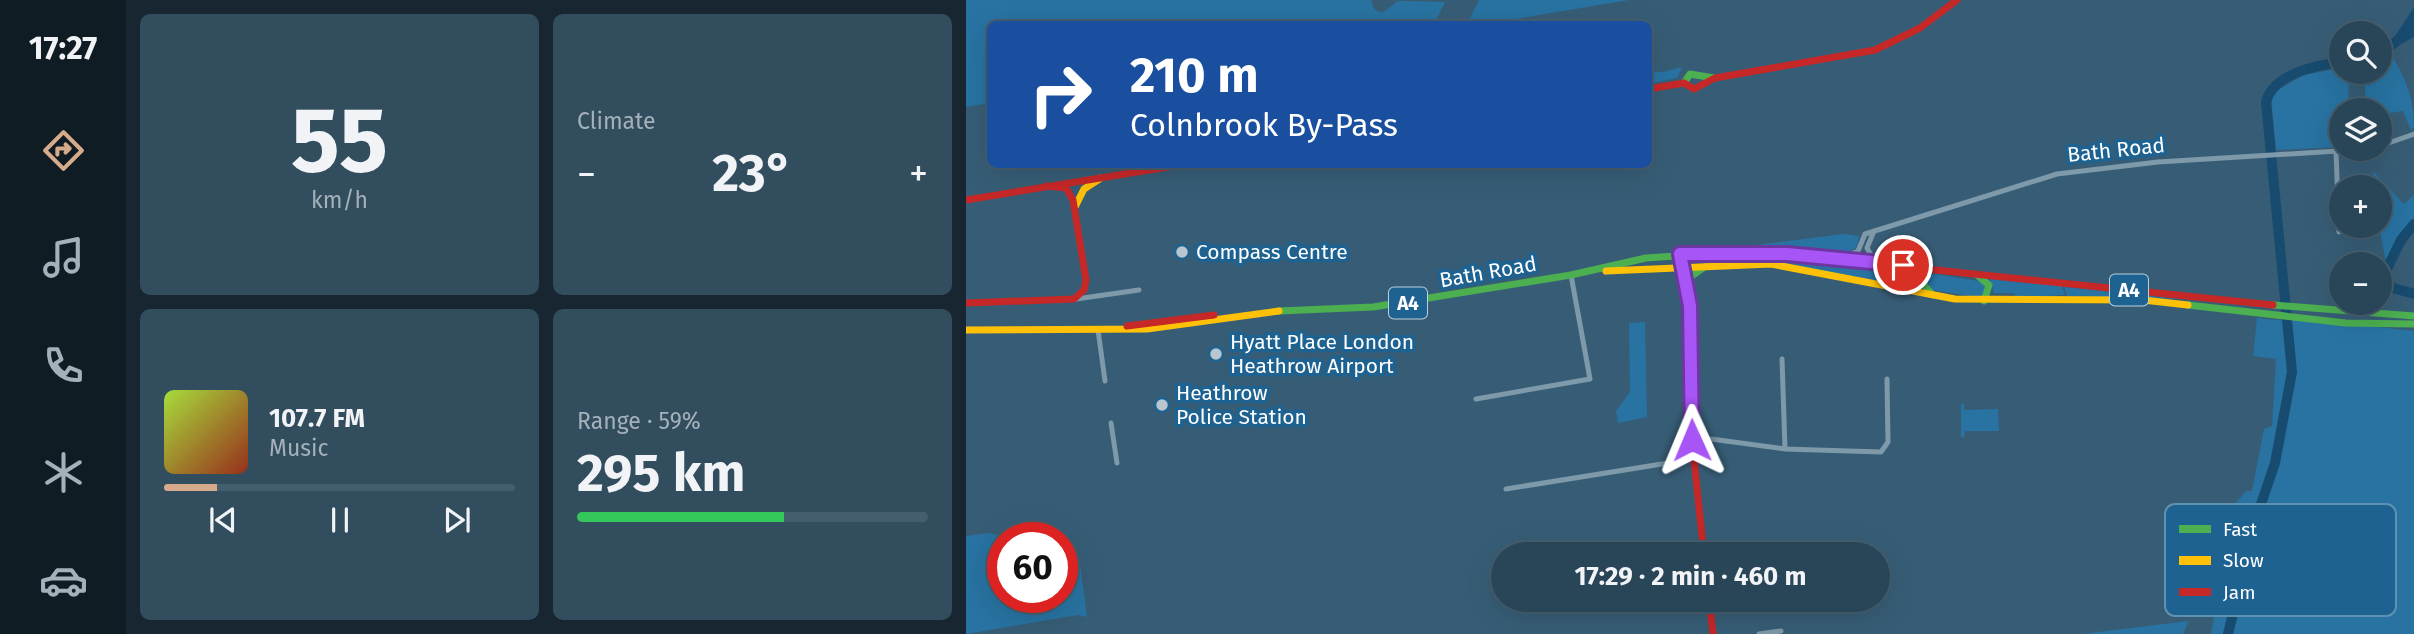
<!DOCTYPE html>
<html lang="en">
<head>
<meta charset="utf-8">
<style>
  body { margin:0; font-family:"Fira Sans",sans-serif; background:#314d5e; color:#f1f3f6; height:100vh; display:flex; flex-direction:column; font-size:26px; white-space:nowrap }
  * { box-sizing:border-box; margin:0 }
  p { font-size:23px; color:#a5b1ba }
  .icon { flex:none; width:38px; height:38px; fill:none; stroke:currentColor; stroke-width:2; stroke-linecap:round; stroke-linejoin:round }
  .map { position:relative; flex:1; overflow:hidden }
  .sheet { display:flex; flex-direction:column; gap:14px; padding:14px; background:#172630; width:840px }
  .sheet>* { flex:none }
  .top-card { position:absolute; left:21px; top:21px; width:665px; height:147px; border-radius:10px; box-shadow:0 7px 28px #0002,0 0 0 2px #455e6e; background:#1a4fa0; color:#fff; overflow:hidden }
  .controls { position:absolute; left:1363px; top:21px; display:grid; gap:14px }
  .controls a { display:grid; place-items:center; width:63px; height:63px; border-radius:50%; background:#294658; box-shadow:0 7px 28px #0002,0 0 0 2px #455e6e; font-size:35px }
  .speed { position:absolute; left:21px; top:522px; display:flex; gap:14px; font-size:35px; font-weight:700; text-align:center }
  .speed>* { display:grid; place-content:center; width:91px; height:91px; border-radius:50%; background:#294658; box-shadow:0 7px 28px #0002,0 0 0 2px #455e6e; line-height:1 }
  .speed .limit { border:10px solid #d22; background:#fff; color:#111 }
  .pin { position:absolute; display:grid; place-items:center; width:60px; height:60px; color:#fff; margin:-30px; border:4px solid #fff; border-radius:50%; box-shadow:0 2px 7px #0007 }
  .me { position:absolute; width:77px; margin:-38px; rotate:359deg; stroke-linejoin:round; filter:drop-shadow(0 0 5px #0008) }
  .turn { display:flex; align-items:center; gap:24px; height:147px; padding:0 28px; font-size:32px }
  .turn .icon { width:91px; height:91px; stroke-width:2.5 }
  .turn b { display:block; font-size:49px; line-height:60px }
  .big { font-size:52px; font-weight:700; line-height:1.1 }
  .sheet .card { flex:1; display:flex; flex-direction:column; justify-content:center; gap:10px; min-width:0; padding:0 24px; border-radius:10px; background:#314d5e }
  .sheet .dial { align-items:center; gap:0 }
  .dial b { font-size:91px; line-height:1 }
  .song { display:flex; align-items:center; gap:21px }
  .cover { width:84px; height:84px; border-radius:10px; background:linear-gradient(135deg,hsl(80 70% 55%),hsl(10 70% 35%)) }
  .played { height:7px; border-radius:4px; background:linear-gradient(90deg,#d6ab8b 15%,#455e6e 15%) }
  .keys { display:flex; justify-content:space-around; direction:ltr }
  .heat { display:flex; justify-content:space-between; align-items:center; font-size:38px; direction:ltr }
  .charge { height:10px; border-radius:5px; background:linear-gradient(90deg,#34c759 59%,#455e6e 0) }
  .sheet .tiles { flex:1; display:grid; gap:14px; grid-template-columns:repeat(2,1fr) }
  .trip { position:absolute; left:525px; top:542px; width:399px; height:70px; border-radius:35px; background:#294658; box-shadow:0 7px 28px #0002,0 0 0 2px #455e6e; font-weight:700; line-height:70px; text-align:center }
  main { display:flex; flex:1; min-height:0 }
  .dock { display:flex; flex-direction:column; width:126px; justify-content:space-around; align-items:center; background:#101c23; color:#a5b1ba }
  .dock .icon { width:49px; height:49px }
  .dock .current { color:#d6ab8b }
  .dock b { font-size:32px; color:#f1f3f6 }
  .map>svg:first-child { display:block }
  .green { fill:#2873a2 }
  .water { fill:#174b6f }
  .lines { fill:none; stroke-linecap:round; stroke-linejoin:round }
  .river { stroke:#174b6f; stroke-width:10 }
  .street { stroke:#7e99a9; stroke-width:5 }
  .fast { stroke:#4caf50; stroke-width:7 }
  .slow { stroke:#ffc107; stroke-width:7 }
  .jam { stroke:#c62828; stroke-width:7 }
  .route-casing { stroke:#6d37a1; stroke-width:18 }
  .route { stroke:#a855f7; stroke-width:12 }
  .poi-dot { fill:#b9c6cf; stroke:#1d6290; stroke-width:2.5 }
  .labels { text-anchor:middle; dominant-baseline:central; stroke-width:7; stroke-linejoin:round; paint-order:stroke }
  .shield { fill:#1d6290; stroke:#bbd0de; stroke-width:2 }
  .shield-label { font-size:19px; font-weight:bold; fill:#fff }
  .street-label { font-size:21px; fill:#fff; stroke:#1d6290 }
  .poi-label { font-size:21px; fill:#fff; stroke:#1d6290; text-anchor:start }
  .key { fill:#1d6290; stroke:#6191b1; stroke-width:2 }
  .key-label { font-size:19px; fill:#fff }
</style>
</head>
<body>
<main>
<nav class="dock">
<b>17:27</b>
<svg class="icon current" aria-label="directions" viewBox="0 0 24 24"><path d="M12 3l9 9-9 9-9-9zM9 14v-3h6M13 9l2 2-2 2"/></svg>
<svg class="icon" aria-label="music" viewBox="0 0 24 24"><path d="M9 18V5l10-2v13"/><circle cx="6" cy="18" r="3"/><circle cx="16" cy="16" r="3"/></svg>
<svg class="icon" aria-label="phone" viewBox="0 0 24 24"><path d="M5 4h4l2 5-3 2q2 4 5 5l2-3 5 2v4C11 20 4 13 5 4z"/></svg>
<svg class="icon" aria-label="climate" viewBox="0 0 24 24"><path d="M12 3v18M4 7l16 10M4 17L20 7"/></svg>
<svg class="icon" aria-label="car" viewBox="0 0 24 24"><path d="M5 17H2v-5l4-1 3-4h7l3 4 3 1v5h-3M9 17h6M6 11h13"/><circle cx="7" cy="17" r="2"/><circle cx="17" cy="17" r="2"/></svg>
</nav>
<section class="sheet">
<div class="tiles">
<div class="card dial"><b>55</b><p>km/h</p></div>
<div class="card"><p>Climate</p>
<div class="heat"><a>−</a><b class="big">23°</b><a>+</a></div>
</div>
<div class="card">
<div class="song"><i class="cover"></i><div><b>107.7 FM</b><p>Music</p></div></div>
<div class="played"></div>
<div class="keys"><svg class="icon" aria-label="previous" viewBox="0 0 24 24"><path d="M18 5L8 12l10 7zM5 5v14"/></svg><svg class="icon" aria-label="pause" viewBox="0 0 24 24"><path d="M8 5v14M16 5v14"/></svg><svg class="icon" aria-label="next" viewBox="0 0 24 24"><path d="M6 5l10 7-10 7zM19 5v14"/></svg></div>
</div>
<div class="card"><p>Range · 59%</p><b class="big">295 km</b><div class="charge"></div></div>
</div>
</section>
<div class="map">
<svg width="1448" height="634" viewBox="0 0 1448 634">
  <rect width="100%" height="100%" fill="#375d76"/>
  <!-- green -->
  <path class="green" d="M 0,0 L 405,0 L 408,9 L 416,13 L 432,1 L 479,2 L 468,24 L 24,24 L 24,103 L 0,107 Z
    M 513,0 L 663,0 L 520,24 L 501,24 Z
    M 1428,59 C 1441,82 1448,100 1448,128 L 1445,130 L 1437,111 L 1423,113 L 1400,102 L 1398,75 L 1383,79 L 1382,110 L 1376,110 L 1375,147 L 1310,150 L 1305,94 L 1338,75 L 1375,68 L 1376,72 L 1414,72 L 1414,65 Z
    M 716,67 L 711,78 L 683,84 L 683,71 L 697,72 Z
    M 1407,171 L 1438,204 L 1448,195 L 1448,221 L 1420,262 L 1413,226 L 1414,187 L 1409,187 Z
    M 877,234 L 893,236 L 891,246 L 884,252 L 766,248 Z
    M 767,255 L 954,271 L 952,283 L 955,291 C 877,276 804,254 723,260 Z
    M 963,273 L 1012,281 L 1018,283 L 1020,294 L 1011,297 L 966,290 L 960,286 Z
    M 1024,279 L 1096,286 L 1099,295 L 1049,298 L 1048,293 L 1028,293 Z
    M 1098,287 L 1099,287 L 1213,299 L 1101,296 Z
    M 1291,318 L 1322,321 L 1324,372 L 1307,463 L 1291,510 L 1260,634 L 1245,634 L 1267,506 L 1280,491 L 1286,491 L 1298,429 L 1306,426 L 1310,359 L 1287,356 Z
    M 1328,318 L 1448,331 L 1448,634 L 1262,634 L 1293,510 L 1309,463 L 1326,372 L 1324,321 Z
    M 679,322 L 681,417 L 652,423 L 650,411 L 664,392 L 663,323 Z
    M 995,404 L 998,404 L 998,410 L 1032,409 L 1033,431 L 999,431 L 998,437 L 995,437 Z
    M 23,533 L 39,537 L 37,597 L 96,597 L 96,540 L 104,539 L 113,556 L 121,617 L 112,615 L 0,634 L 0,536 Z
    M 1223,621 L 1217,634 L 1116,634 Z"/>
  <!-- water -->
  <path class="water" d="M 1448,7 L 1448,37 L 1427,48 L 1424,44 Z"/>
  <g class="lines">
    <!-- river -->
    <path class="river" d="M 1414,54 L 1448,28
      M 1448,224 L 1435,240 L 1417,277 L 1427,288 L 1448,294
      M 1262,634 L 1293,510 L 1309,463 L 1326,372 L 1300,102 C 1307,74 1350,65 1376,62"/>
    <!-- street -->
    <path class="street" d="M 1414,146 L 1448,134
      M 1370,151 L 1373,232
      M 908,231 L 901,248 L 909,262
      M 874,259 L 892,251 L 899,234 L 1091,174 L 1192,162 L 1404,149
      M 110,299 L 173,290
      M 132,330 L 139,381
      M 816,359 L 819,449
      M 510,399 L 624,379 L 605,275
      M 145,423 L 151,463
      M 726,440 L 745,439 L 819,449 L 915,452 L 922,442 L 921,379
      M 540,489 L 727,459
      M 793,634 L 815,631"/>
    <!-- fast -->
    <path class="fast" d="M 718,83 L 724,74 L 748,78
      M 961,268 L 957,284 L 967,295
      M 1011,275 L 1023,285 L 1018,301
      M 723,278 L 740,266
      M 1222,305 L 1380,323 L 1448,324
      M 1307,305 L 1448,316
      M 313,311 L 407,307 L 605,275 L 680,258 L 770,252 L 883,261"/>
    <!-- slow -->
    <path class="slow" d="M 109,207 L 118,189 L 135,178
      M 640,271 L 805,264 L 989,299 L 1177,300 L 1222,305
      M 0,330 L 181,329 L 313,311"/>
    <!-- jam -->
    <path class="jam" d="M 718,83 L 728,89 L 749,78 L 909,50 L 954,28 L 991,0
      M 682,89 L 718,83
      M 0,200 L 220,164
      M 714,254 L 720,289
      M 721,254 L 726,440 L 738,555
      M 883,261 L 1307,305
      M 0,303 L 108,299 L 118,290 L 120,280 L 107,200 L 100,188 L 81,186
      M 161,326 L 248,315
      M 743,600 L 747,634"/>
  </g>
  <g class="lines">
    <defs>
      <path id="route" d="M 726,440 L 724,306 L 714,254 L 821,254 L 937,265"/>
    </defs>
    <!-- route casing -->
    <use href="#route" class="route-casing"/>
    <!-- route -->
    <use href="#route" class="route"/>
  </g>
  <!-- markers -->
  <g class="poi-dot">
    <circle cx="216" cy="252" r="7"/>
    <circle cx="250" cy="354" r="7"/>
    <circle cx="196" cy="405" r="7"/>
  </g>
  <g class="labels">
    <!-- shield labels -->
    <g class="shield">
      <rect x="1144" y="274.5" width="38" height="31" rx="5"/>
      <rect x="423" y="287.5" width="38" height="31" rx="5"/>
    </g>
    <g class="shield-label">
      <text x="1163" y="290">A4</text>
      <text x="442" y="303">A4</text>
    </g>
    <!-- street labels -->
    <g class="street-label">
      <text transform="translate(1150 150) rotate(-6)">Bath Road</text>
      <text transform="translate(522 272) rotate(-10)">Bath Road</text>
    </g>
    <!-- poi labels -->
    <g class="poi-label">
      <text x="230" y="252">Compass Centre</text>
      <text x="264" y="342">Hyatt Place London<tspan x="264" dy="24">Heathrow Airport</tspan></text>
      <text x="210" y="393">Heathrow<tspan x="210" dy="24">Police Station</tspan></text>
    </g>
  </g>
  <!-- legend -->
  <rect x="1199" y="504" width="231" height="112" rx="10" class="key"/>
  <rect x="1213" y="525" width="32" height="8" fill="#4caf50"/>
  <rect x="1213" y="556" width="32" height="9" fill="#ffc107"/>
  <rect x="1213" y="588" width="32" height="8" fill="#c62828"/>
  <g class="key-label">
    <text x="1257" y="536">Fast</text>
    <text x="1257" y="567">Slow</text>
    <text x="1257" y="599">Jam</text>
  </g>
</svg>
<div class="controls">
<a><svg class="icon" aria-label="search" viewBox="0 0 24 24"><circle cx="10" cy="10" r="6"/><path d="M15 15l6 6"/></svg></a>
<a><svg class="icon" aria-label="layers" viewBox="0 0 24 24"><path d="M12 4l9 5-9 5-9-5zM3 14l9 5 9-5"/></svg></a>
<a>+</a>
<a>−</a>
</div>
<div class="speed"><div class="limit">60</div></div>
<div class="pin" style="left:937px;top:265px;background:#d93025"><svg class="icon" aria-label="arrive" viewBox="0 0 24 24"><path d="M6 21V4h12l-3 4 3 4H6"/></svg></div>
<svg class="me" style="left:726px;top:440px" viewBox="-20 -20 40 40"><path d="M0-17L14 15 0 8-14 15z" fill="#a855f7" stroke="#fff" stroke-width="4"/></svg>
<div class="trip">17:29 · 2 min · 460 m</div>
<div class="top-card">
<div class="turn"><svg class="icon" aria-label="right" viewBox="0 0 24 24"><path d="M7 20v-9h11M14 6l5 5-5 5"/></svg><div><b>210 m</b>Colnbrook By-Pass</div></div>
</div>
</div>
</main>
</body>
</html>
